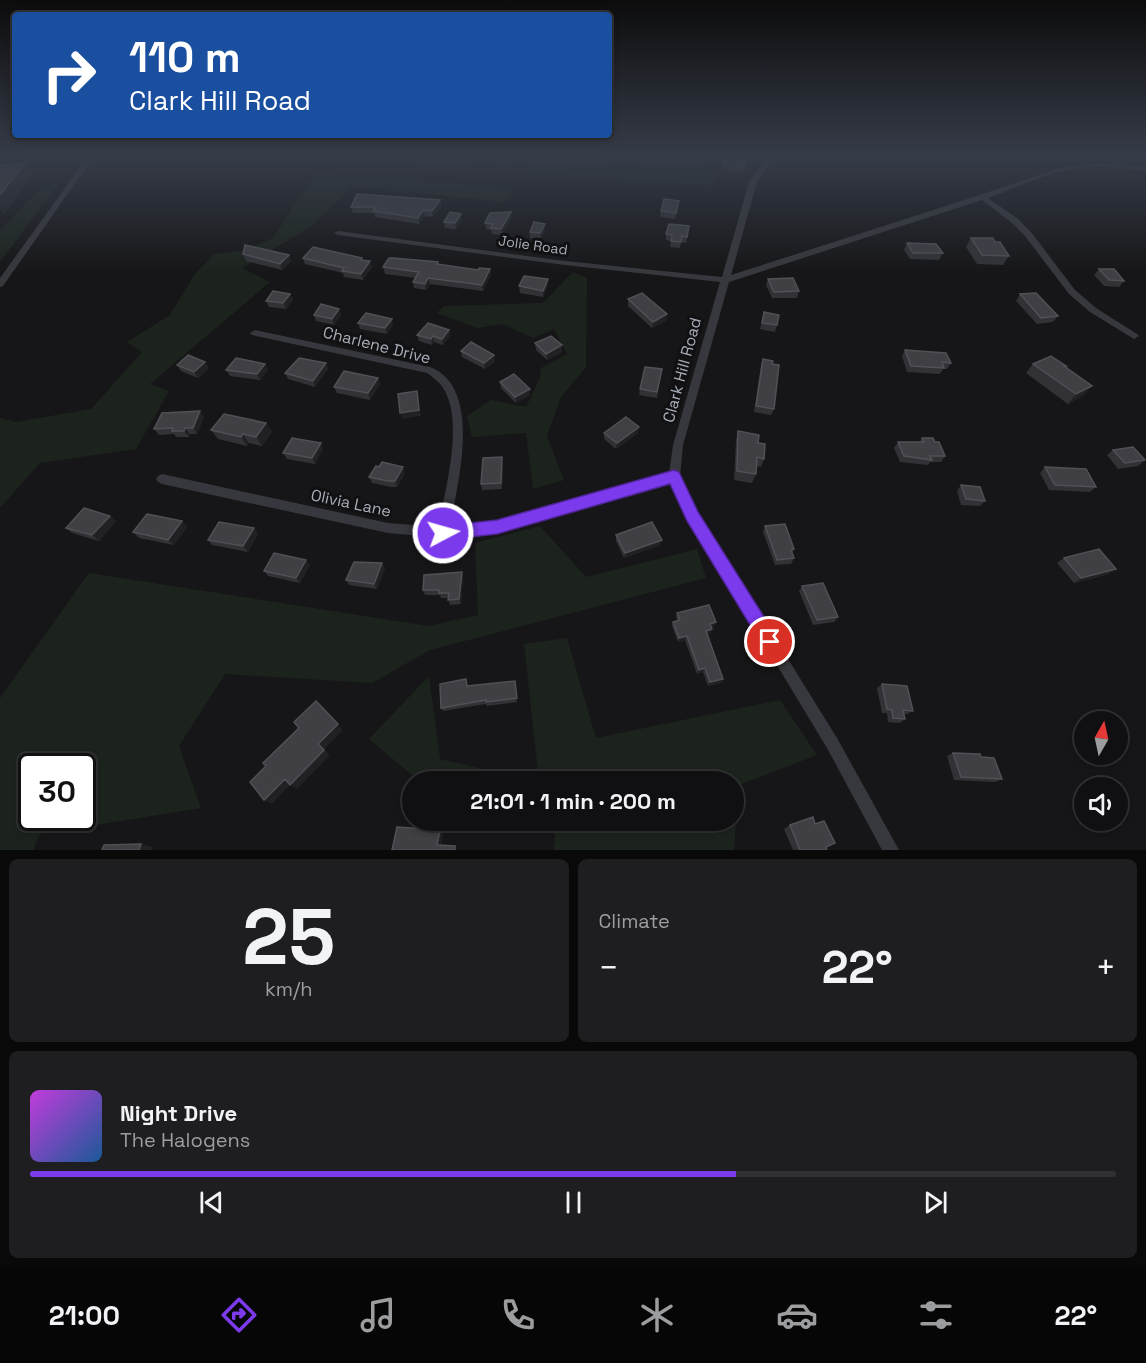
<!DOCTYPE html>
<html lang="en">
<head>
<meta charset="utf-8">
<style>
  body { margin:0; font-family:"Space Grotesk",sans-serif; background:#1e1e20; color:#f1f3f6; height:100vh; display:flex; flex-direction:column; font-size:22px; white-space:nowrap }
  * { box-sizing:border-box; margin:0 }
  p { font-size:20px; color:#9c9d9f }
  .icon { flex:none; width:33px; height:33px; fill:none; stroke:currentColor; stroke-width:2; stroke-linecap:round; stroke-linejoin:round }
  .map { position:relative; height:850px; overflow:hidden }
  .details { display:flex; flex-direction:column; gap:9px; padding:9px; background:#09090a; flex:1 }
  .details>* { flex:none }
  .banner { position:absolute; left:12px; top:12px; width:600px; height:126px; border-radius:6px; box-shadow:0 3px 9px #0003,0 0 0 2px #303032; background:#1a4fa0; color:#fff; overflow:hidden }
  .needle { width:39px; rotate:9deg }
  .buttons { position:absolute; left:1074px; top:711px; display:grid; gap:12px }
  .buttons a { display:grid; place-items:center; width:54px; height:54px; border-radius:50%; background:#101012; box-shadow:0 3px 9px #0003,0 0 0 2px #303032; font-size:30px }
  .speed { position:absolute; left:18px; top:753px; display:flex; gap:12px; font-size:30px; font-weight:700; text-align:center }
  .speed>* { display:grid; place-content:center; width:78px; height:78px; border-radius:50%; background:#101012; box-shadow:0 3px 9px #0003,0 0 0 2px #303032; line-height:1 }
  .speed .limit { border:3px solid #111; border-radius:9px; background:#fff; color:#111 }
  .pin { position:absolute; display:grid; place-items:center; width:51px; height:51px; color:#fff; margin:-26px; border:3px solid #fff; border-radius:50%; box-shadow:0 2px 6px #0007 }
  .me { position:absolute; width:66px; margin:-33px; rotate:84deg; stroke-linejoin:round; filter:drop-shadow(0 0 4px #0008) }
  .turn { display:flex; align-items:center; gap:21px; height:126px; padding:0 18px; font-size:27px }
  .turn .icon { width:78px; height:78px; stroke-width:2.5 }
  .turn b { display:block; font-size:42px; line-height:51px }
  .big { font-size:45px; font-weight:700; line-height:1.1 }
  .details .tile { flex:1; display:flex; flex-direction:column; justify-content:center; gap:9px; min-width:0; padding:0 21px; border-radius:9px; background:#1e1e20 }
  .details .dial { align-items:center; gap:0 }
  .dial b { font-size:78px; line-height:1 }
  .song { display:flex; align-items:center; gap:18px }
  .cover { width:72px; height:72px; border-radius:9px; background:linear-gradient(135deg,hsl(290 70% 55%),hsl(210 70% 35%)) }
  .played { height:6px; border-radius:3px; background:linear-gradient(90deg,#7c3aed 65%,#303032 65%) }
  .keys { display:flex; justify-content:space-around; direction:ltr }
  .heat { display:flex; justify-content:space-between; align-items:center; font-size:33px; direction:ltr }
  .details .tiles { flex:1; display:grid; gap:9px; grid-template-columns:1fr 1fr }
  .tile:last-child { grid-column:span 2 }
  .trip { position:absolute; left:402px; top:771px; width:342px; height:60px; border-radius:30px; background:#101012; box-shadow:0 3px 9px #0003,0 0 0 2px #303032; font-weight:700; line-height:60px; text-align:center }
  .tabs { display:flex; height:96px; justify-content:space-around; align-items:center; background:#060607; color:#9c9d9f }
  .tabs .icon { width:42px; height:42px }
  .tabs .active { color:#7c3aed }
  .tabs b { font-size:27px; color:#f1f3f6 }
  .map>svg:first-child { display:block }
  .green { fill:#1c231d; fill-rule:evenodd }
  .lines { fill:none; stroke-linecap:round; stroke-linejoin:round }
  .minor { fill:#37383d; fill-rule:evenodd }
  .wall { fill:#323236 }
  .shaded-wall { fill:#212124 }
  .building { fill:#3f3f44; stroke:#4f5156; stroke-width:1.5 }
  .route { fill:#7c3aed; stroke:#51269a; stroke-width:1.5 }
  .labels { text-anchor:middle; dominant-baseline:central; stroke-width:6; stroke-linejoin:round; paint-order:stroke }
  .far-street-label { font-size:14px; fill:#a8adb8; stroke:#111113 }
  .street-label { font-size:16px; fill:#a8adb8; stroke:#111113 }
</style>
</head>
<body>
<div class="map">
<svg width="1146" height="850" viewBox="0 0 1146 850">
  <rect width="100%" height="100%" fill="#161618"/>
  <!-- green -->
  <path class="green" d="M 240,155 L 475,155 L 468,167 Z
    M 533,155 L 577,155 L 568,158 L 573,165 L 595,162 L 616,169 L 660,162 L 662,155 L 687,155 L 686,157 L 712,168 L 717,187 L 531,173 Z
    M 315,174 L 515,187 L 505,202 L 352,186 L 312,226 L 242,268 L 270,282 L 150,384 L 169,391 L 136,449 L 40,463 L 0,508 L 0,418 L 16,422 L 91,409 L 142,352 L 127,342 L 170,315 L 195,274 L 214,254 L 246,250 L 273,238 Z
    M 58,184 L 3,258 L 0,261 L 0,230 L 43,186 Z
    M 573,272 L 587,278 L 586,367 L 561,397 L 547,436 L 564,480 L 533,489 L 526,433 L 472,437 L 467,416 L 491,400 L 526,407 L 540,378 L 541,368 L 567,354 L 554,329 L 533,338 L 503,324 L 477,328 L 437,313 L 444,306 L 543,303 Z
    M 540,526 L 586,577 L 697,549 L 706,578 L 430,650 L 372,683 L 225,674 L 179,746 L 201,808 L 40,834 L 33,850 L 0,850 L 0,698 L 89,573 L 428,626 L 478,615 L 475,543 ZM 32,766 L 82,766 L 82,818 L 32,818 Z
    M 567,638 L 596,738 L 780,700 L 817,755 L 739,785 L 734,850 L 554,850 L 556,821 L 734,820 L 734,782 L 539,781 L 524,644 Z
    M 429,676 L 440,759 L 535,781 L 419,781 L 369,739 Z"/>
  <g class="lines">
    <!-- minor -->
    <path class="minor" d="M 89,155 L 95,155 L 3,286 L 0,287 L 0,278 Z
      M 769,155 L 775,155 L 757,182 L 731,275 L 980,195 L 1056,169 L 1091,163 L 1118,163 L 1146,167 L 1146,171 C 1117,167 1087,164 1058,172 C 1035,179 1011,189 988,198 L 1018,219 L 1031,232 L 1075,290 L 1096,308 L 1137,334 L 1139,336 L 1134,339 L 1090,312 L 1069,294 L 1025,236 L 1012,223 L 982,200 L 729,282 L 683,445 L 680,476 L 697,512 L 837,738 L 899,850 L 882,850 L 827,748 L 689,520 L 671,481 L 497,532 L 443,538 L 388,533 L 162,484 L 158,482 L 156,479 L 158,476 L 162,474 L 388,523 L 438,527 C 445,491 466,417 441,385 C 437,380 432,377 427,373 L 252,335 L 250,333 L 255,330 L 430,367 C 484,388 457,485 450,527 L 497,522 L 669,473 L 673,445 L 720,282 L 565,265 L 338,235 L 334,233 L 338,231 L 565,261 L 722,277 L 749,182 Z"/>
  </g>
  <!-- wall -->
  <path class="wall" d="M 480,155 L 531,155 L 531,156 L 509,162 L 480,159 Z
    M 620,155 L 643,155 L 643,156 L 629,161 Z
    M 746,155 L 743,173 L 722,169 L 723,164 Z
    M 440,200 L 441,206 L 433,217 L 425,216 L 419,224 L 375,217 L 374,213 L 353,213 L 351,207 Z
    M 679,201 L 675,219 L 660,217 L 661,211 Z
    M 511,218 L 502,235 L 492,234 L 491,230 L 486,229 L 485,223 Z
    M 462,220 L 456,229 L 445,228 L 444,222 Z
    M 545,224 L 545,230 L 541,239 L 530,238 L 530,232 Z
    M 689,226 L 686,243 L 681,242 L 680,248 L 670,247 L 671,241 L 666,240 L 666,234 Z
    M 971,238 L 995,242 L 1009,256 L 1003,265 L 977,264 L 966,247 Z
    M 907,243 L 943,253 L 939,260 L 910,259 L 904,250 Z
    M 243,254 L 289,255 L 291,261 L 282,270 L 246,261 Z
    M 303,258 L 362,258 L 363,260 L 370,261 L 372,267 L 363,280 L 344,277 L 343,273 L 305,264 Z
    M 438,265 L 478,270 L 490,269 L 491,275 L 483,291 L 430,284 L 426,290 L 414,288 L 413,282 L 416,278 L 385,274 L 383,267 Z
    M 1099,269 L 1124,281 L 1119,287 L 1104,286 L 1094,275 Z
    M 768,279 L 799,291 L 797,298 L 772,298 L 766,285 Z
    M 548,285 L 543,297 L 520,293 L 519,286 Z
    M 290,294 L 293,300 L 286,309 L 269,307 L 266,301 Z
    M 1020,294 L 1058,316 L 1053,322 L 1037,324 L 1016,301 Z
    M 628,299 L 667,314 L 667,320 L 652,328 L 628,306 Z
    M 339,309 L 341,315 L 334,325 L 316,321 L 314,315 Z
    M 764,312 L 777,325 L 775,332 L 760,329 Z
    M 358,323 L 393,325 L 387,334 L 360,329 Z
    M 449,330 L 450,336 L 443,345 L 434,342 L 432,345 L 419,341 L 417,335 Z
    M 535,343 L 562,352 L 547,360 L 536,350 Z
    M 905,350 L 951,363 L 947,369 L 943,369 L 940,374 L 907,372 L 902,356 Z
    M 461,351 L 495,361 L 485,369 L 462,357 Z
    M 763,359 L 774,409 L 771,415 L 754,412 L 761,365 Z
    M 205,362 L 209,368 L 198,378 L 181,371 L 177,365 Z
    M 326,363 L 328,369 L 315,387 L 288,379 L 285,373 Z
    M 265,364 L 268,370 L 260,380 L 230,376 L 226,370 Z
    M 1033,364 L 1065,367 L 1084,395 L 1068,404 L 1026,373 Z
    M 662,369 L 657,398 L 639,395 L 640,389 Z
    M 378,378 L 380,384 L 370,400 L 337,393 L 334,387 Z
    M 500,382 L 530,389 L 530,395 L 516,403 L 501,388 Z
    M 204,417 L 197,434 L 190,434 L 189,437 L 176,437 L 174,434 L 159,435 L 154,429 Z
    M 266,423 L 272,432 L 262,446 L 249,443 L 247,446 L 218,439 L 211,430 Z
    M 738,431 L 758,443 L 764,459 L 761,467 L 756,466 L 756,474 L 752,483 L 734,480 L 736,440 Z
    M 604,433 L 638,433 L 616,449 L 604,439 Z
    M 922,438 L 935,442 L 945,456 L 941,462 L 930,462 L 928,465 L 900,462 L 894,448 L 898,442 L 919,442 Z
    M 323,449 L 315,464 L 287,459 L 283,453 Z
    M 1113,450 L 1145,460 L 1138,466 L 1118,469 L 1107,455 Z
    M 502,457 L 503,463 L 502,489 L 482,490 L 481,484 Z
    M 1045,467 L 1096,487 L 1090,492 L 1049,490 L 1040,473 Z
    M 405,473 L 397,487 L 391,487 L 372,483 L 369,477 Z
    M 961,485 L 985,501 L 980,506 L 961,505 L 957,491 Z
    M 116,521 L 99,541 L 72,533 L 66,528 Z
    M 182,521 L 187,527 L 174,545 L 139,538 L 133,532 Z
    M 765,526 L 794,549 L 792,553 L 794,558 L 791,564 L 775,565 L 763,532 Z
    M 254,528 L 258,534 L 248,552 L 212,545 L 208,540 Z
    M 616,535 L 660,545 L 624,558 L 616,541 Z
    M 1064,558 L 1109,574 L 1074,583 L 1057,563 Z
    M 306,560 L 310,565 L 300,583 L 268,576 L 264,571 Z
    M 385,568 L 377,589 L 349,585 L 346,580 Z
    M 463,577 L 461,604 L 450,605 L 448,598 L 441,598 L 440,595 L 425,595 L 423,590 Z
    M 802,586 L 838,617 L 834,622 L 813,625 L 799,591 Z
    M 677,613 L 716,622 L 714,627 L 712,628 L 712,629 L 710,634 L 707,635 L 723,679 L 721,683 L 708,686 L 703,672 L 697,674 L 685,640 L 678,642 L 672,626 L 673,622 L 677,621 L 676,617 Z
    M 466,679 L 468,686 L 515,681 L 517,702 L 487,706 L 486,704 L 443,711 L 441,708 Z
    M 882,684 L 913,711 L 907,714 L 904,714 L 905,719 L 900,723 L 888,722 L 887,713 L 882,713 L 877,688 Z
    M 953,753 L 981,757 L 1002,779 L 995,782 L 954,780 L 947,756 Z
    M 790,825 L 826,847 L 827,850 L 793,850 L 784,829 Z"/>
  <!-- shaded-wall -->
  <path class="shaded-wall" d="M 514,155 L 531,155 L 531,156 L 509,162 L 508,156 Z
    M 629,155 L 643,155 L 643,156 L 629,161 Z
    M 25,163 L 33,174 L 4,214 L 0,209 L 0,195 Z
    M 440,200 L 441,206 L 433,217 L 432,211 Z
    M 423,210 L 425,216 L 419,224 L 418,218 Z
    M 511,212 L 511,218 L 502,235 L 501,229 Z
    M 461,214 L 462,220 L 456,229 L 455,223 Z
    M 545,224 L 545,230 L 541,239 L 540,233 Z
    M 289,255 L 291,261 L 282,270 L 280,264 Z
    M 370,261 L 372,267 L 363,280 L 361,274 Z
    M 490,269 L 491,275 L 483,291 L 482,285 Z
    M 428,278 L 430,284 L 426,290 L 425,284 Z
    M 548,279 L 548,285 L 543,297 L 543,291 Z
    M 290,294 L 293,300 L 286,309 L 283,303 Z
    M 339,309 L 341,315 L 334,325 L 332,319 Z
    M 667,314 L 667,320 L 652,328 L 653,322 Z
    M 392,319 L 393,325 L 387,334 L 385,328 Z
    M 449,330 L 450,336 L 443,345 L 442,339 Z
    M 433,336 L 434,342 L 432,345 L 431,339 Z
    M 562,345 L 562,352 L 547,360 L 546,354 Z
    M 494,355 L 495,361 L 485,369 L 484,363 Z
    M 205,362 L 209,368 L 198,378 L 194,372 Z
    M 326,363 L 328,369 L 315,387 L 313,381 Z
    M 265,364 L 268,370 L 260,380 L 257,374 Z
    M 378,378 L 380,384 L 370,400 L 368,393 Z
    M 1092,386 L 1084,395 L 1068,404 L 1076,394 Z
    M 530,389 L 530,395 L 516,403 L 515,397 Z
    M 417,391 L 421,416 L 402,419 L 400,413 Z
    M 200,411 L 204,417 L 197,434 L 193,428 Z
    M 266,423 L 272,432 L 262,446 L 256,437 Z
    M 639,427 L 638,433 L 616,449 L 617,443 Z
    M 185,428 L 190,434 L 189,437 L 184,431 Z
    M 243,434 L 249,443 L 247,446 L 241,437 Z
    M 321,443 L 323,449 L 315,464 L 312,458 Z
    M 502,457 L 503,463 L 502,489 L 501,483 Z
    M 403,467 L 405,473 L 397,487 L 395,481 Z
    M 110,516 L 116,521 L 99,541 L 92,535 Z
    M 182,521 L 187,527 L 174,545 L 168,540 Z
    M 254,528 L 258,534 L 248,552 L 243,546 Z
    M 662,540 L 660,545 L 624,558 L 625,553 Z
    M 306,560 L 310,565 L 300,583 L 296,578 Z
    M 382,563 L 385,568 L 377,589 L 374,584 Z
    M 1116,569 L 1109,574 L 1074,583 L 1081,578 Z
    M 462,572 L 463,577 L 461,604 L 459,599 Z
    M 716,622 L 714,627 L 708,628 L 710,624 Z
    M 712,629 L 710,634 L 704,635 L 706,631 Z
    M 687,636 L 685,640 L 678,642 L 679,638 Z
    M 705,668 L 703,672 L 697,674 L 699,670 Z
    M 723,679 L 721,683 L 708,686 L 710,682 Z
    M 322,707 L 343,730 L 324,749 L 330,755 L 297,789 L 290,785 L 272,804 L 264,800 L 318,744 Z
    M 440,830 L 443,833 L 441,848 L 437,845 Z
    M 141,844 L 153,847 L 152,850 L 139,850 Z"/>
  <!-- building -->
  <path class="building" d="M 496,155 L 514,155 L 508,156 Z
    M 727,155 L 746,155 L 744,168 L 723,164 Z
    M 25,163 L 0,195 L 0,165 Z
    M 357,194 L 440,200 L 432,211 L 423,210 L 418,218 L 373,211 L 376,207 L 351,207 Z
    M 664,199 L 679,201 L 676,213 L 661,211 Z
    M 450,212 L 461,214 L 455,223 L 444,222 Z
    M 511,212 L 501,229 L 491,228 L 493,224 L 485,223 L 490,213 Z
    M 534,222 L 545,224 L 540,233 L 530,232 Z
    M 669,224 L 689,226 L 687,237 L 682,236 L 681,242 L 671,241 L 672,235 L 666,234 Z
    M 971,238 L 993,238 L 995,242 L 1000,242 L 1009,256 L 982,255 Z
    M 907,243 L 936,244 L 943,253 L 913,253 Z
    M 245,245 L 289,255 L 280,264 L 243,254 Z
    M 313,247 L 362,258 L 361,260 L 370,261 L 361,274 L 342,271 L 344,268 L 303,258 Z
    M 389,258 L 393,258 L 438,262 L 437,264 L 478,270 L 479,268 L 490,269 L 482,285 L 428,278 L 425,284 L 413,282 L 419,272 L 383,267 Z
    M 1099,269 L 1114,269 L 1124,281 L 1109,280 Z
    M 524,276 L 548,279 L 543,291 L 519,286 Z
    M 793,278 L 799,291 L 774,292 L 768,279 Z
    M 273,291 L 290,294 L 283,303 L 266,301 Z
    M 642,293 L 667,314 L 653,322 L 628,299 Z
    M 1036,293 L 1058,316 L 1041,318 L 1020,294 Z
    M 321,304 L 339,309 L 332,319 L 314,315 Z
    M 764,312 L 779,315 L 777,325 L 762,323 Z
    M 366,313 L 392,319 L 385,328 L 358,323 Z
    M 428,323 L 449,330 L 442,339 L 433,336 L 431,339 L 417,335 Z
    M 551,336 L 562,345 L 546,354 L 535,343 Z
    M 471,342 L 494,355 L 484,363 L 461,351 Z
    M 905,350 L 946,353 L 951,363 L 942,362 L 944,368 L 911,366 Z
    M 188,355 L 205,362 L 194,372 L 177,365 Z
    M 1051,356 L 1066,366 L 1064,366 L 1092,386 L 1076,394 L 1033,364 Z
    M 236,358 L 265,364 L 257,374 L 226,370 Z
    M 299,358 L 326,363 L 313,381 L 285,373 Z
    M 763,359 L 773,361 L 772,364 L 779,365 L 774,409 L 756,406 Z
    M 645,367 L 662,369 L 657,392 L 640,389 Z
    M 344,371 L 378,378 L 368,393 L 334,387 Z
    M 514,374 L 530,389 L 515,397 L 500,382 Z
    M 417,391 L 419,410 L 400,413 L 398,394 Z
    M 200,411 L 193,428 L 185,428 L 184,431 L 172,431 L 173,428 L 154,429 L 162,413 Z
    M 224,414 L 266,423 L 256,437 L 243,434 L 241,437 L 211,430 Z
    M 626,417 L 639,427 L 617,443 L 604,433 Z
    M 738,431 L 759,435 L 758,443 L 765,444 L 764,459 L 757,457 L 756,474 L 737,471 Z
    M 292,438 L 321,443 L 312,458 L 283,453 Z
    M 922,438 L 933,438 L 935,442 L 939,442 L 945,456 L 930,456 L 932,460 L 904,456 L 898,442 L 924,442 Z
    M 1133,447 L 1145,460 L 1125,463 L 1113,450 Z
    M 502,457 L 501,483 L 481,484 L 483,458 Z
    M 382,462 L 403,467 L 395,481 L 388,481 L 369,477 L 376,466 L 379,467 Z
    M 1045,467 L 1086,469 L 1096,487 L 1055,485 Z
    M 961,485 L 980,487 L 985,501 L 966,499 Z
    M 84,508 L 110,516 L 92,535 L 66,528 Z
    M 147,514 L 182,521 L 168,540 L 133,532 Z
    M 219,522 L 254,528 L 243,546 L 208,540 Z
    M 652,522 L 662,540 L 625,553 L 616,535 Z
    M 785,524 L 794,549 L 791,550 L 794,558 L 777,560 L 765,526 Z
    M 1099,549 L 1116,569 L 1081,578 L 1064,558 Z
    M 274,553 L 306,560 L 296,578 L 264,571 Z
    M 354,562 L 382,563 L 374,584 L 346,580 Z
    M 462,572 L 459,599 L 448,600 L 449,593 L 439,593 L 439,590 L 423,590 L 424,575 Z
    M 823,583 L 838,617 L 817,620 L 802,586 Z
    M 709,605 L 716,622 L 710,624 L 712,629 L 706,631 L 723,679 L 710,682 L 705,668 L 699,670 L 687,636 L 679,638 L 673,622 L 680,620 L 677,613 Z
    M 466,679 L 467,686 L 515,681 L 517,698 L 486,702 L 486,700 L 441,708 L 440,684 Z
    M 882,684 L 907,686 L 913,711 L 903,710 L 905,719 L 893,718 L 892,710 L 887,709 Z
    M 316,701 L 338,724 L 318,744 L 324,750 L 290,785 L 285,779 L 264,800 L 250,782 L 266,766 L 263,763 L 299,728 L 294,722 Z
    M 953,753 L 980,754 L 981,757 L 994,758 L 1002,779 L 961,777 Z
    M 813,817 L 815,824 L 824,821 L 835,843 L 826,847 L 827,850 L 800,850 L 790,825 Z
    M 397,827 L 440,830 L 437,845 L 455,846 L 455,850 L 392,850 Z
    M 141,844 L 139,850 L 102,850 L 104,845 Z"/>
  <!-- sky -->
  <linearGradient id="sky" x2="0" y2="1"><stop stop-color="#0c0c0d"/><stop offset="0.57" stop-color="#363c48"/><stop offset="1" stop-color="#363c48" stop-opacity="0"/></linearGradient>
  <rect width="1146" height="274" fill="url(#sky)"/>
  <!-- route -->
  <path class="route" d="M 674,470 L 679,472 L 698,512 L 776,636 L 779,642 L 776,648 L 770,651 L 764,648 L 687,521 L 670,484 L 497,534 L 443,540 L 437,538 L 435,533 L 437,528 L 443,526 L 497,520 Z"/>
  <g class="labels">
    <!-- far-street labels -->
    <g class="far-street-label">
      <text transform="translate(533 245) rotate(8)">Jolie Road</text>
    </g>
    <!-- street labels -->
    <g class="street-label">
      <text transform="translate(377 345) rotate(14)">Charlene Drive</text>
      <text transform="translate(682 370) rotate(-75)">Clark Hill Road</text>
      <text transform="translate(351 503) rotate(12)">Olivia Lane</text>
    </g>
  </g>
</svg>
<div class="buttons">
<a><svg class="needle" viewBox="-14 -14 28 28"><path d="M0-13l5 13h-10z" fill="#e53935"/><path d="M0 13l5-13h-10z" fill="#9c9d9f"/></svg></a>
<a><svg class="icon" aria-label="sound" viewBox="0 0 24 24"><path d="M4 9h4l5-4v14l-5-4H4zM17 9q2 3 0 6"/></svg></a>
</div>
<div class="speed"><div class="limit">30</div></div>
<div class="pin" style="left:770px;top:642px;background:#d93025"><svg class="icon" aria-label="arrive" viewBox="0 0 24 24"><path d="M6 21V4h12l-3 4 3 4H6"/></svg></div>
<svg class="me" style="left:443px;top:533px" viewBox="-20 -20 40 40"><circle r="17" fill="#7c3aed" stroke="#fff" stroke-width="3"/><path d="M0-11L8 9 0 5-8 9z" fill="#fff"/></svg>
<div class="trip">21:01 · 1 min · 200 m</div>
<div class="banner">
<div class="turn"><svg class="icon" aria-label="right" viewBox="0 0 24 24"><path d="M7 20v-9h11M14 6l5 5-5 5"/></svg><div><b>110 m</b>Clark Hill Road</div></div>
</div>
</div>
<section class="details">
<div class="tiles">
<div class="tile dial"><b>25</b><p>km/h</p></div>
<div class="tile"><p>Climate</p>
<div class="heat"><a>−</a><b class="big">22°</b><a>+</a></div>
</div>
<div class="tile">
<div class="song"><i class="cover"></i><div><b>Night Drive</b><p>The Halogens</p></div></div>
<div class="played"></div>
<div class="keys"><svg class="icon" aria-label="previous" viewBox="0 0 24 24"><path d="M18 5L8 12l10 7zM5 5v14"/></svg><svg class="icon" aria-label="pause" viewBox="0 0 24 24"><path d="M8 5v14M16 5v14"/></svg><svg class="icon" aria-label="next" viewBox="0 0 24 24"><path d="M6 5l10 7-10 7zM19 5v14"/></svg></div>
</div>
</div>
</section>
<nav class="tabs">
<b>21:00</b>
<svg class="icon active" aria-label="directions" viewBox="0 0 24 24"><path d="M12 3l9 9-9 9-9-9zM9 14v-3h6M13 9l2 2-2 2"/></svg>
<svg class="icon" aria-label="music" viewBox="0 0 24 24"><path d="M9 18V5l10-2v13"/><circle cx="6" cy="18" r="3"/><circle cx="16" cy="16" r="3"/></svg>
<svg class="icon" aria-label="phone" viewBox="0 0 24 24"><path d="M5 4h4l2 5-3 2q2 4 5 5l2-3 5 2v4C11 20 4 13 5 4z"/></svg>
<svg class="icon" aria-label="climate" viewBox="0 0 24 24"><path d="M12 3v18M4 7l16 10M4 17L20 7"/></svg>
<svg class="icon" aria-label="car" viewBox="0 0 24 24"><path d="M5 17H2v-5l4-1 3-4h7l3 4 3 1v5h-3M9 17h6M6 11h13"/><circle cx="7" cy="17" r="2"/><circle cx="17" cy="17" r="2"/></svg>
<svg class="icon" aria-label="filters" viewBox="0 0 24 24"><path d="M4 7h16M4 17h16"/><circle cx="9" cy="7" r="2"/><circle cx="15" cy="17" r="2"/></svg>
<b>22°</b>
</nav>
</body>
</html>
